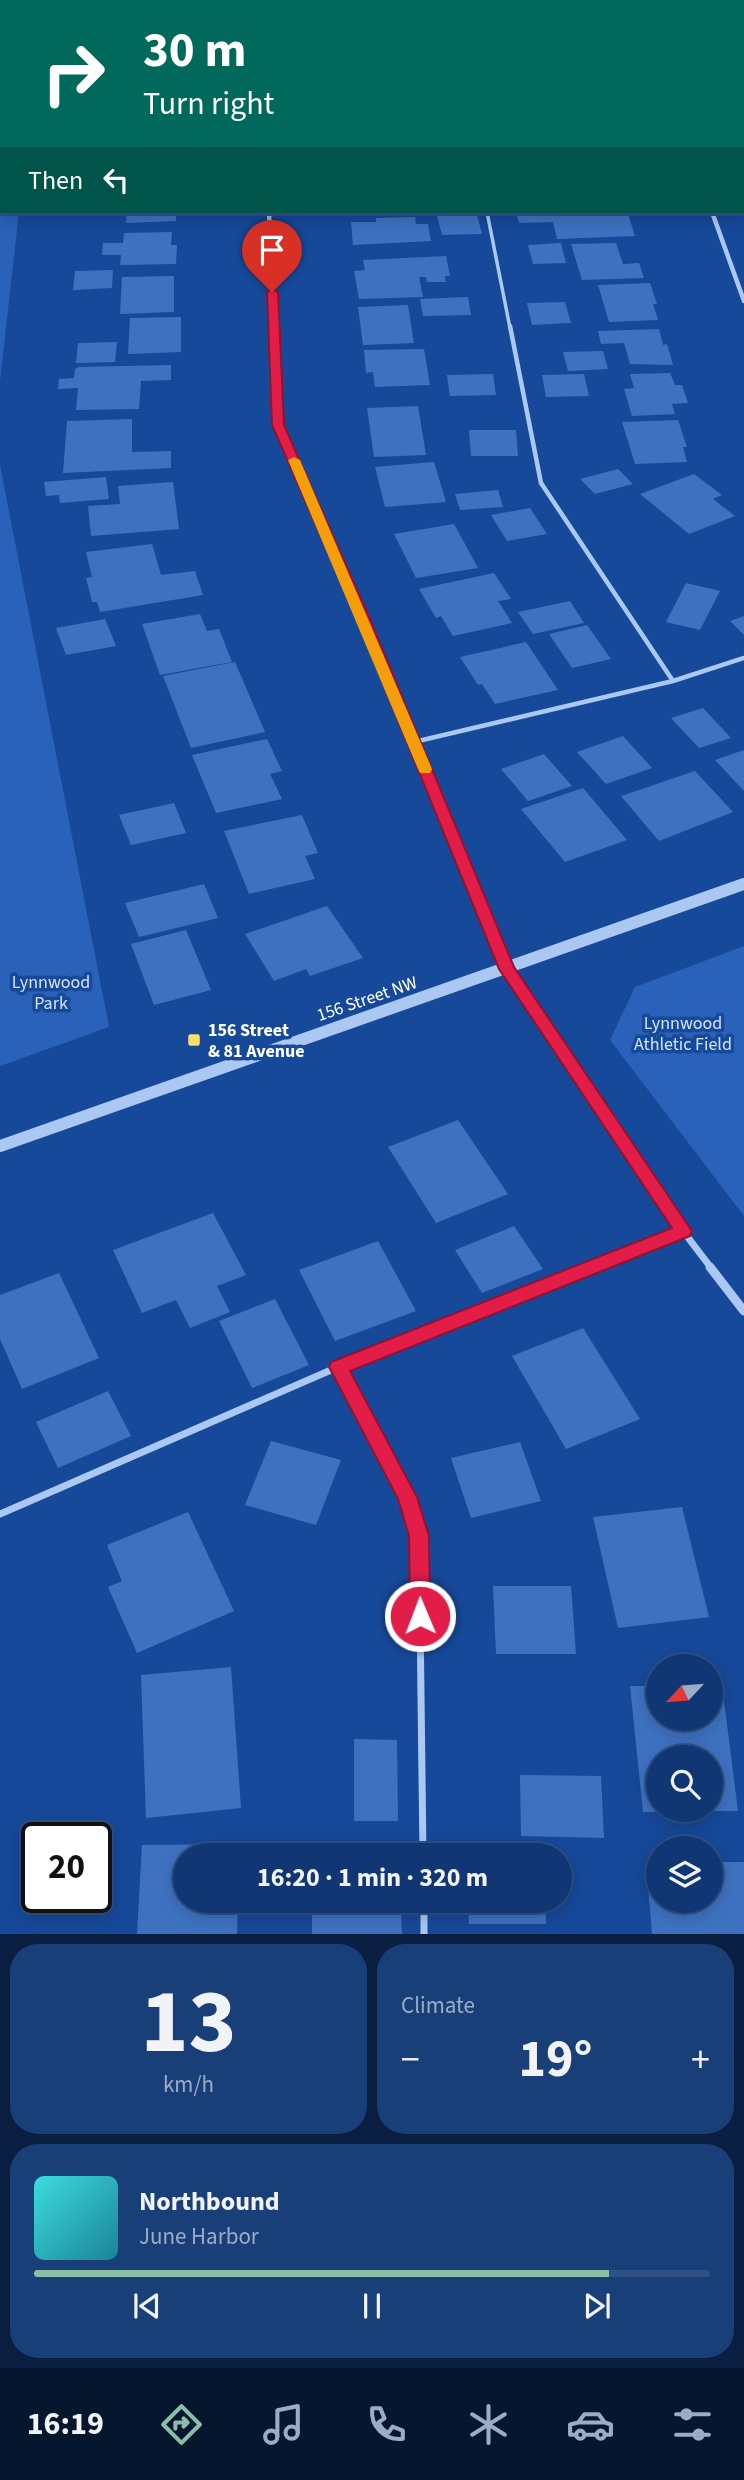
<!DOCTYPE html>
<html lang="en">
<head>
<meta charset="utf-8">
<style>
  body { margin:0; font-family:"Source Sans 3",sans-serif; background:#193f79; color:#f1f3f6; height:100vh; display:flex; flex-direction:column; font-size:26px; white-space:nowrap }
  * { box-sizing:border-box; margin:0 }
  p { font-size:23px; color:#9cacc5 }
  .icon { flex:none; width:38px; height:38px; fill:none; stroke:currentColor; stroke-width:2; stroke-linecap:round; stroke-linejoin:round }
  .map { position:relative; height:1934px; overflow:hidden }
  .panel { display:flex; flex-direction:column; gap:10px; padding:10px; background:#091e40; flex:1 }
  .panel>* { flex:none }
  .guide { position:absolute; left:0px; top:0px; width:746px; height:214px; box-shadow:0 4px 18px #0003,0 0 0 2px #305186; background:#00695c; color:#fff; overflow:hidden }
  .needle { width:46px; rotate:244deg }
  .fabs { position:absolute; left:646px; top:1654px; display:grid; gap:14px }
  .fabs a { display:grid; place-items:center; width:77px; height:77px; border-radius:50%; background:#103774; box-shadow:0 4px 18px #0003,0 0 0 2px #305186; font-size:35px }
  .speed { position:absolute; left:21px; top:1822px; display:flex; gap:14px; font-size:35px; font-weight:700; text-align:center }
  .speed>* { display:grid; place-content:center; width:91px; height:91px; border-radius:50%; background:#103774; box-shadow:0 4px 18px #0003,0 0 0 2px #305186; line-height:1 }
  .speed .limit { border:4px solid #111; border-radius:10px; background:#fff; color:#111 }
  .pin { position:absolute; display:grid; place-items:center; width:60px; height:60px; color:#fff; margin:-72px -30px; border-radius:50% 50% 50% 0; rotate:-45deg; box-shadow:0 0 7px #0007 }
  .pin .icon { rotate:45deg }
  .me { position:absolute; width:77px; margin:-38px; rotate:359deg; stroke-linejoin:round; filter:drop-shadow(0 0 5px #0008) }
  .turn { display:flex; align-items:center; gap:24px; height:147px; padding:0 28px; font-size:32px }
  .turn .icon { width:91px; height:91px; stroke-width:2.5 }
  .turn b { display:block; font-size:49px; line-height:60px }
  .then { display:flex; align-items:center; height:66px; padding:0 28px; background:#0003; gap:14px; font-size:26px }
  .big { font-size:52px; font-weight:700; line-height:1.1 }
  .panel .card { flex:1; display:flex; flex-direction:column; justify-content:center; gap:10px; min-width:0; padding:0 24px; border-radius:28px; background:#193f79 }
  .panel .dial { align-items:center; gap:0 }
  .dial b { font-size:91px; line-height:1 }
  .song { display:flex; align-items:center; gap:21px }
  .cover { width:84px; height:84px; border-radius:10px; background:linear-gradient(135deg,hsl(180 70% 55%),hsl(190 70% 35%)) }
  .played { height:7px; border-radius:4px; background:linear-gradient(90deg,#8abfa5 85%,#305186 85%) }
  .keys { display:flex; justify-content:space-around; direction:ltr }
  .heat { display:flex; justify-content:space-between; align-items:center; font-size:38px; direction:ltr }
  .panel .tiles { flex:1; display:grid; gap:10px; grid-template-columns:1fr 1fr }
  .card:last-child { grid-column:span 2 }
  .trip { position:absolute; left:173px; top:1843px; width:399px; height:70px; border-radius:35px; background:#103774; box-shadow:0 4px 18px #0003,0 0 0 2px #305186; font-weight:700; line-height:70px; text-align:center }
  .tabs { display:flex; height:112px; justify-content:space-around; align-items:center; background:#06162e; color:#9cacc5 }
  .tabs .icon { width:49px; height:49px }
  .tabs .selected { color:#8abfa5 }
  .tabs b { font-size:32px; color:#f1f3f6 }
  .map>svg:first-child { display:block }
  .green { fill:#2962b8 }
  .building { fill:#3e72c1 }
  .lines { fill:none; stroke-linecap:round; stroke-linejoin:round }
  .service-far3 { stroke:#abc8f2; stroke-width:3.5 }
  .service-far2 { stroke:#abc8f2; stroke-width:4.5 }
  .service-far1 { stroke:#abc8f2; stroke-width:5 }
  .service { stroke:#abc8f2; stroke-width:7 }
  .minor-far3 { stroke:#abc8f2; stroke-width:4.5 }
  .minor-far2 { stroke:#abc8f2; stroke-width:5 }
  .minor-far1 { stroke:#abc8f2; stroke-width:7 }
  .minor { stroke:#abc8f2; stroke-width:9 }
  .tertiary { stroke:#abc8f2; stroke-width:12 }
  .route { fill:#e11d48; stroke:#92132f; stroke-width:2 }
  .slow { fill:#f59e0b }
  .poi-dot { fill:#ffdc6c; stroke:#16499a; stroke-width:2.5 }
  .labels { text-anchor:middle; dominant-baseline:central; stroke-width:7; stroke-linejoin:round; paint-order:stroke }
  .park-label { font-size:18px; fill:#d3e3fd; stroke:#16499a }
  .street-label { font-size:18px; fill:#fff; stroke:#16499a }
  .poi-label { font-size:18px; font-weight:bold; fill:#fff; stroke:#16499a; text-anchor:start }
</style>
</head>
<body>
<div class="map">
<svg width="744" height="1934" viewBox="0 0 744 1934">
  <rect width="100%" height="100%" fill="#16499a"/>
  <!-- green -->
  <path class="green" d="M 0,0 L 43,0 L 2,2 L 2,212 L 19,212 L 0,381 Z
    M 0,465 L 109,1027 L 0,1066 Z
    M 744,946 L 744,1216 L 610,1040 L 635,987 Z"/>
  <!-- building -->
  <path class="building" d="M 127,212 L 176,212 L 176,221 L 126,223 Z
    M 516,212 L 586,212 L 587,216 L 628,214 L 635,236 L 557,239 L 553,222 L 519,223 Z
    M 477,215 L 482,234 L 442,235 L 437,216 Z
    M 415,217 L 416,224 L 428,224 L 431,241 L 353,245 L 351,222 L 376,222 L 376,218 Z
    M 172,232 L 171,245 L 177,245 L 176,264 L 120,265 L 121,255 L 102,255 L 103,243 L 123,243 L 124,233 Z
    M 561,243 L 566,263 L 533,264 L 528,245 Z
    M 616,243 L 623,264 L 639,263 L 644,278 L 582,280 L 571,244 Z
    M 446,256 L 450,276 L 445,276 L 446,282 L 427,282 L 426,277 L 419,277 L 423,297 L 359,299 L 354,271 L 365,270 L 363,260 Z
    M 113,270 L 112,288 L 73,290 L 75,271 Z
    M 174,276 L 174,312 L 120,314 L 122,277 Z
    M 650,283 L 657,304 L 653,304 L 658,320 L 609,322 L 598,285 Z
    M 468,297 L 471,315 L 423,316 L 420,299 Z
    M 565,302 L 571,323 L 532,325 L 527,303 Z
    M 408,305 L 414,343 L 363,345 L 358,307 Z
    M 181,317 L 181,352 L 128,354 L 130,318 Z
    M 659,329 L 663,345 L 667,344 L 673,365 L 630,364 L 624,343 L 601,344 L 598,331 Z
    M 117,342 L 115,362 L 76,363 L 78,343 Z
    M 424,349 L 430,385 L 375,387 L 373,372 L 366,373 L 364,350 Z
    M 603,351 L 608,369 L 568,371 L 563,352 Z
    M 171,365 L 171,380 L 141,381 L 139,409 L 76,410 L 78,388 L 58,389 L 59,379 L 74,378 L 75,369 L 79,367 Z
    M 670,373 L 675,385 L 682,385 L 688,403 L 672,404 L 675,414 L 632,416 L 624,389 L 634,388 L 630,374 Z
    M 493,374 L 496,395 L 450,396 L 447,375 Z
    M 584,374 L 589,396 L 546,397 L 542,375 Z
    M 418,406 L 426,455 L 374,457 L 367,408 Z
    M 132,419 L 132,452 L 171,451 L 171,468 L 63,473 L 67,421 Z
    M 678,420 L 687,447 L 683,447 L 687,462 L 635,464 L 622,422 Z
    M 469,430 L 516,430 L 518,456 L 471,456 Z
    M 434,462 L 446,502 L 385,507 L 375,467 Z
    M 618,469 L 633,484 L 595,494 L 580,479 Z
    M 694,474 L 722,495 L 713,499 L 735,516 L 689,534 L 640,494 Z
    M 106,477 L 109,499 L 60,503 L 59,495 L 46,496 L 44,482 Z
    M 173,482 L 179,529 L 91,536 L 88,506 L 120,504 L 118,486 Z
    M 498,490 L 503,507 L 460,510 L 455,494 Z
    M 530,508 L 547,534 L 507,541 L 491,515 Z
    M 454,524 L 478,568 L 416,578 L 394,534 Z
    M 152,544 L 161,575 L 195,571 L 203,595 L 100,612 L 97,602 L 92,602 L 86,578 L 92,577 L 86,552 Z
    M 494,573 L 511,599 L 498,601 L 512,623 L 453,636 L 441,616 L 436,618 L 419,589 Z
    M 686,583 L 720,591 L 700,630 L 666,622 Z
    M 570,601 L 584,623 L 533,634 L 518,612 Z
    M 200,614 L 207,631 L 219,629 L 232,662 L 160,675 L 142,624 Z
    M 744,616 L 744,635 L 730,621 Z
    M 105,619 L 116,646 L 66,655 L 56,628 Z
    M 587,625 L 611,659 L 572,668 L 549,634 Z
    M 526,642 L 558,690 L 495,704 L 482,684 L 478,685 L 460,657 Z
    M 235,662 L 265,732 L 191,748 L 163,676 Z
    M 703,708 L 731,738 L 699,748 L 671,718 Z
    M 623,736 L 652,768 L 606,784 L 577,752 Z
    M 267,739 L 282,771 L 270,774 L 282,799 L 216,813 L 192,755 Z
    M 744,750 L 744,791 L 715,760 Z
    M 544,754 L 572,786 L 528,801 L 501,769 Z
    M 695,771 L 733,812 L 659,841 L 621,796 Z
    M 583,788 L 627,840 L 565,862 L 521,809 Z
    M 174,803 L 186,833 L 131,845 L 119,815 Z
    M 302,815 L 318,853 L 305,856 L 315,879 L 249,894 L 224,831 Z
    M 204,884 L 218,918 L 139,937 L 125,903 Z
    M 327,906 L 363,958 L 310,976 L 306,969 L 274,981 L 245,934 Z
    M 186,930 L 211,990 L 154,1005 L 131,944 Z
    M 458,1120 L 508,1194 L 436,1223 L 388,1147 Z
    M 213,1213 L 246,1275 L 217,1286 L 230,1312 L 190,1328 L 176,1300 L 142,1313 L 113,1250 Z
    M 514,1226 L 543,1269 L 482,1293 L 455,1250 Z
    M 378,1241 L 416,1311 L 335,1341 L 299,1270 Z
    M 59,1273 L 99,1358 L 22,1389 L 0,1339 L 0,1295 Z
    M 275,1299 L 309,1365 L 252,1388 L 219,1321 Z
    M 583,1328 L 640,1419 L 566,1449 L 512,1356 Z
    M 108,1391 L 131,1436 L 58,1468 L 36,1422 Z
    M 271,1441 L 341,1460 L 316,1525 L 245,1505 Z
    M 520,1442 L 541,1501 L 471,1518 L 451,1458 Z
    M 682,1507 L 709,1617 L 618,1628 L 593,1517 Z
    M 188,1512 L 234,1611 L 137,1653 L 108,1587 L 122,1581 L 107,1545 Z
    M 493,1586 L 571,1586 L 576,1654 L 496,1654 Z
    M 231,1667 L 241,1808 L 146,1818 L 141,1675 Z
    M 710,1685 L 722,1685 L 738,1811 L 710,1811 L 710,1757 L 658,1757 L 658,1810 L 680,1810 L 680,1812 L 643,1812 L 630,1686 L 658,1686 L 658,1718 L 710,1718 Z
    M 354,1739 L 397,1740 L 398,1821 L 354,1821 Z
    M 520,1775 L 601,1776 L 604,1838 L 521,1836 Z
    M 541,1842 L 542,1855 L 467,1855 L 466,1843 Z
    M 240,1844 L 240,1855 L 186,1855 L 186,1900 L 238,1900 L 237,1934 L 137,1934 L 142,1845 Z
    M 646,1862 L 658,1862 L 658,1900 L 710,1900 L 710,1862 L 744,1862 L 744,1934 L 652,1934 Z
    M 468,1900 L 545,1900 L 546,1924 L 469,1924 Z
    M 401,1908 L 402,1934 L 312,1934 L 312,1910 Z"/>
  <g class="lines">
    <!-- service-far3 -->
    <path class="service-far3" d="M 487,212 L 510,328"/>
    <!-- service-far2 -->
    <path class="service-far2" d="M 510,326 L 541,483 L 673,681
      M 414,742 L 673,681 L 744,658"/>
    <!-- service-far1 -->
    <path class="service-far1" d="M 414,742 L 417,741
      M 587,1269 L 683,1231"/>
    <!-- service -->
    <path class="service" d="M 338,1367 L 407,1497 L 419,1536 L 423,1855
      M 0,1514 L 338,1367 L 592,1267
      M 424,1900 L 424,1934"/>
    <!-- minor-far3 -->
    <path class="minor-far3" d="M 269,212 L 274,328
      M 712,212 L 744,301"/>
    <!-- minor-far2 -->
    <path class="minor-far2" d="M 274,326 L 278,425 L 363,617 L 415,743"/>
    <!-- minor-far1 -->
    <path class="minor-far1" d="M 414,741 L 507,969 L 683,1231 L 712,1269"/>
    <!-- minor -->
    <path class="minor" d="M 710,1267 L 744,1311"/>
    <!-- tertiary -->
    <path class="tertiary" d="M 0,1146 L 744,884"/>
  </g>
  <!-- route -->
  <path class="route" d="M 272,288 L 278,292 L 284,425 L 369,617 L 514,967 L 692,1231 L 690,1236 L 350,1371 L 417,1497 L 429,1536 L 430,1616 L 427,1623 L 420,1626 L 413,1623 L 410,1616 L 409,1536 L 398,1499 L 329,1367 L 331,1362 L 672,1228 L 499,969 L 356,617 L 272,425 L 267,292 Z"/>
  <!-- slow -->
  <path class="slow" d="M 294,457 L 300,460 L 432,769 L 430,773 L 420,773 L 418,769 L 288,460 Z"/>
  <!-- markers -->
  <rect class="poi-dot" x="187" y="1033" width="14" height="14" rx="3.5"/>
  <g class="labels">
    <!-- park labels -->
    <g class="park-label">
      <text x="51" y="982">Lynnwood<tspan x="51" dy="21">Park</tspan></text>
      <text x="683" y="1023">Lynnwood<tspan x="683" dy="21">Athletic Field</tspan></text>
    </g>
    <!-- street labels -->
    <g class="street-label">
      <text transform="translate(367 999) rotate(-19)">156 Street NW</text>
    </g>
    <!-- poi labels -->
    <g class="poi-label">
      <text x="208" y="1030">156 Street<tspan x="208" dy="21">&amp; 81 Avenue</tspan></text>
    </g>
  </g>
</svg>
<div class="fabs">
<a><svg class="needle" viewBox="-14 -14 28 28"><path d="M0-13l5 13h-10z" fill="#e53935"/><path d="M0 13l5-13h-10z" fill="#9cacc5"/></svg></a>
<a><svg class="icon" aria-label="search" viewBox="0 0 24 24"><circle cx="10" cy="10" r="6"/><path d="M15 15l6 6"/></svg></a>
<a><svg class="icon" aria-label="layers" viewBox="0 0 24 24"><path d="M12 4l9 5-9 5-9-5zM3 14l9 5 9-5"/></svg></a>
</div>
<div class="speed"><div class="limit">20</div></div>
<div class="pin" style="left:272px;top:292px;background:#d93025"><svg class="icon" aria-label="arrive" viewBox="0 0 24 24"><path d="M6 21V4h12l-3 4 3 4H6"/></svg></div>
<svg class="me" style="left:420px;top:1616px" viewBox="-20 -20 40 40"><circle r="17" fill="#e11d48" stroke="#fff" stroke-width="3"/><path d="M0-11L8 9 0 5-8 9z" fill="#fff"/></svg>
<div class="trip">16:20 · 1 min · 320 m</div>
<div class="guide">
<div class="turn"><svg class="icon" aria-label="right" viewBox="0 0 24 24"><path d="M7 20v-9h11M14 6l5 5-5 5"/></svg><div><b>30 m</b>Turn right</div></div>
<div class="then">Then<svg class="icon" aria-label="left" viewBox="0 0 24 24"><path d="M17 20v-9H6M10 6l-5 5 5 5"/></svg></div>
</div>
</div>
<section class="panel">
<div class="tiles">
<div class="card dial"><b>13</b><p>km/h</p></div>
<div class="card"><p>Climate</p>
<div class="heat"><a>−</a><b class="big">19°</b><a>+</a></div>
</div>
<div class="card">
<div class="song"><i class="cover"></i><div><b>Northbound</b><p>June Harbor</p></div></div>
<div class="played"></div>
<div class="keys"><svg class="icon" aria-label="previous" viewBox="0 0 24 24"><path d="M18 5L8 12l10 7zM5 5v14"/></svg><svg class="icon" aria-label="pause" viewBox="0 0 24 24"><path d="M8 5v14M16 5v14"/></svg><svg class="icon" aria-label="next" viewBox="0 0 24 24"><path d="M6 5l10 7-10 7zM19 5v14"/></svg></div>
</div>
</div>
</section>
<nav class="tabs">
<b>16:19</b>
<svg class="icon selected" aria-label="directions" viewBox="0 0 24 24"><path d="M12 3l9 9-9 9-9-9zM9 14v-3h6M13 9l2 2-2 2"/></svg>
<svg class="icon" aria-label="music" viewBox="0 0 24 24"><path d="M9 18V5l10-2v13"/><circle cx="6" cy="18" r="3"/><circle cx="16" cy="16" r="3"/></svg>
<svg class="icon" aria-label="phone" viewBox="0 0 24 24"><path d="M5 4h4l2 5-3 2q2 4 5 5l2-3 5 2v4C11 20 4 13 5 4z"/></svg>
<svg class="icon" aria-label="climate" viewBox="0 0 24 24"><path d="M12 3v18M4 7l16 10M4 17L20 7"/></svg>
<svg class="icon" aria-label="car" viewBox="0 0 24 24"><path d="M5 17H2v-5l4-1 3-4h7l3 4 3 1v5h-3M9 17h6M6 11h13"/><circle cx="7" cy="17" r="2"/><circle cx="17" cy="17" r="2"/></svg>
<svg class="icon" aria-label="filters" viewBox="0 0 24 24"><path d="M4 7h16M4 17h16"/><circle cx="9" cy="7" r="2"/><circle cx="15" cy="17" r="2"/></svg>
</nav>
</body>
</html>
